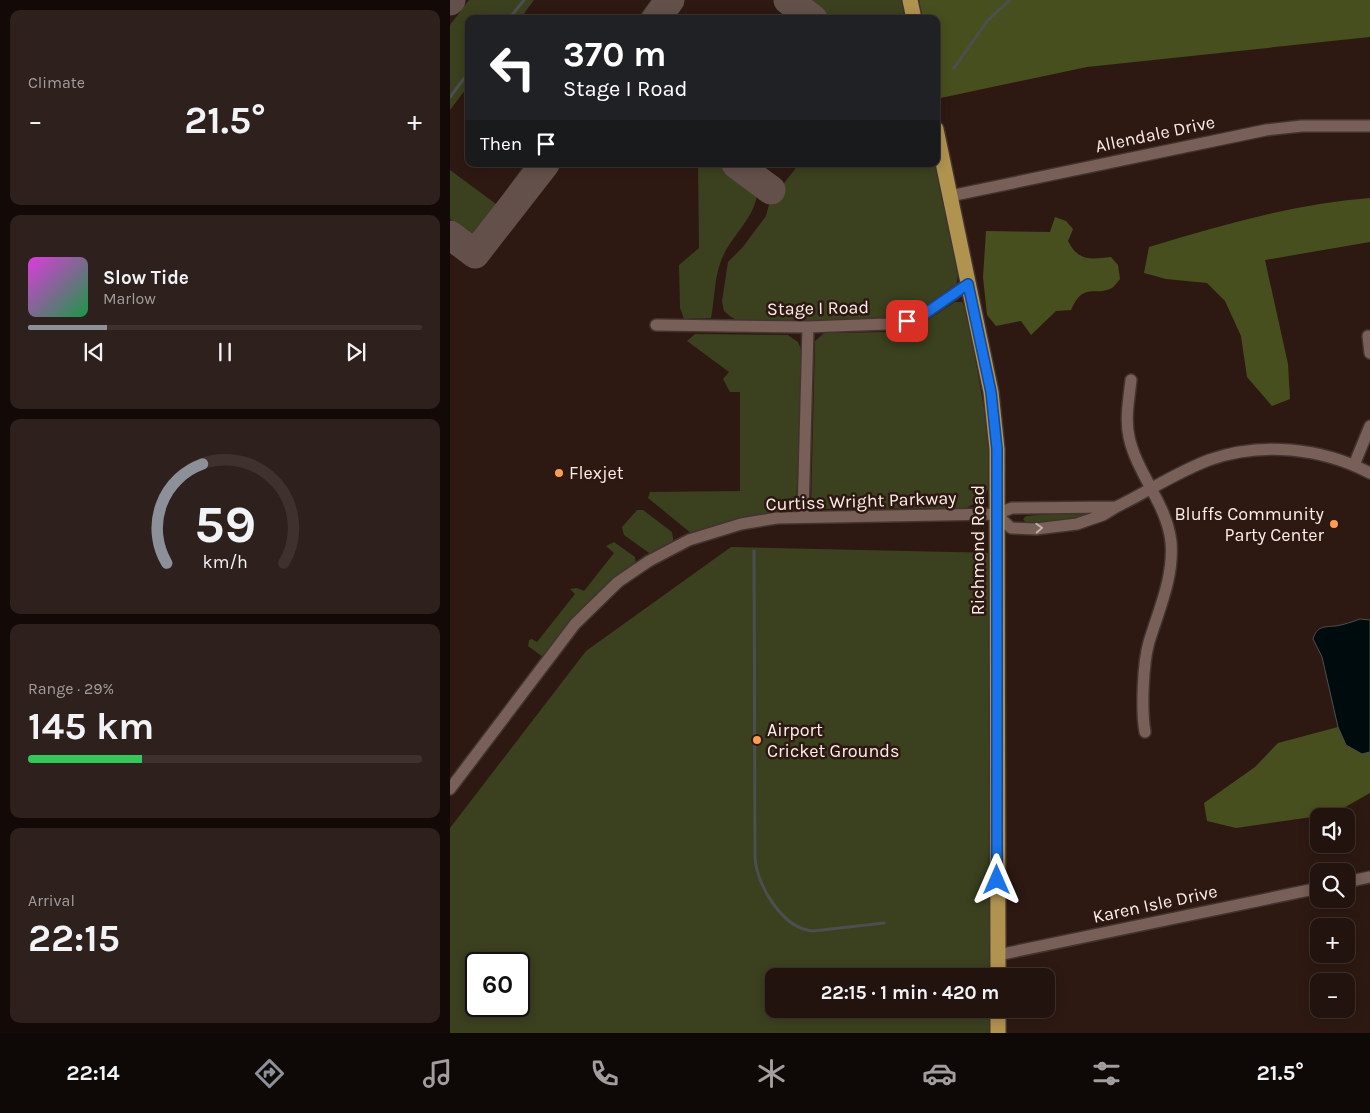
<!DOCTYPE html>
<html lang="en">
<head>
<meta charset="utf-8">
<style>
  body { margin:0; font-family:Karla,sans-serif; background:#2e201c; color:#f1f3f6; height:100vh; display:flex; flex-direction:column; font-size:19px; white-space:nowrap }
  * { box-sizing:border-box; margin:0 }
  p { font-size:16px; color:#a29e9e }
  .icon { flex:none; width:28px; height:28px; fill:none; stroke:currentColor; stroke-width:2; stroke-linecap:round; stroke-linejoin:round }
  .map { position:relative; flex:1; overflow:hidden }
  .side { display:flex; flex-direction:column; gap:10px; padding:10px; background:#130a08; width:450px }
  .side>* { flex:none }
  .top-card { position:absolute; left:15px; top:15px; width:475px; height:152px; border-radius:10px; box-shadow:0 2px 12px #0003,0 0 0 1px #3f322e; background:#202124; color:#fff; overflow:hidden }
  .buttons { position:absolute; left:860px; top:808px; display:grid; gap:10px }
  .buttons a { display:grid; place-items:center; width:45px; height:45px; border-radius:10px; background:#22130e; box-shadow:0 2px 12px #0003,0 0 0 1px #3f322e; font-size:25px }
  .speed { position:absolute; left:15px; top:952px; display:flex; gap:10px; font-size:25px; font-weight:700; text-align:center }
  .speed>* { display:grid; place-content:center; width:65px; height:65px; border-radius:50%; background:#22130e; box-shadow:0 2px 12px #0003,0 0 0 1px #3f322e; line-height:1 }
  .speed .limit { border:2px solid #111; border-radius:8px; background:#fff; color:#111 }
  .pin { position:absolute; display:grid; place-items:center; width:42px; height:42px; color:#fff; margin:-21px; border-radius:10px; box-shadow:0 2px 8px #0006 }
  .me { position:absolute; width:55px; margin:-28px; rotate:0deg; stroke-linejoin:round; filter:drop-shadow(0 0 4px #0008) }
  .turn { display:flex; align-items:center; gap:18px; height:105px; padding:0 15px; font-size:22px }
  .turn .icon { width:65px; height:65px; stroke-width:2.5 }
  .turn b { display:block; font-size:35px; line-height:42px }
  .then { display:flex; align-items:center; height:48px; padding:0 15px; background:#0003; gap:10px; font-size:19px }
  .big { font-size:38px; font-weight:700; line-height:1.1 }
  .side .widget { flex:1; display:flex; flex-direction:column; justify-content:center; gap:8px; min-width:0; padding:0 18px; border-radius:10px; background:#2e201c }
  .side .dial { align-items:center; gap:0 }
  .dial svg { height:130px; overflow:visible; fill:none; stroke:#3f322e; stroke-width:7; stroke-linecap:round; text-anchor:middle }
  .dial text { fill:#f1f3f6; stroke:none }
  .song { display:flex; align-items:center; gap:15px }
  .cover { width:60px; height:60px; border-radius:8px; background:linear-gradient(135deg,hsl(300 70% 55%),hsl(140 70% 35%)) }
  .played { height:5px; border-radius:2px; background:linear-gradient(90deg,#8c9099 20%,#3f322e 20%) }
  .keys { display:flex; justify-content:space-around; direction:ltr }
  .heat { display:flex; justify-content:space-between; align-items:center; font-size:28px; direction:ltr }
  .charge { height:8px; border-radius:4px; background:linear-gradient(90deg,#34c759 29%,#3f322e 0) }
  .trip { position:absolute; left:315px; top:968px; width:290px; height:50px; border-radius:10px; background:#22130e; box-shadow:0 2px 12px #0003,0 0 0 1px #3f322e; font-weight:700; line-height:50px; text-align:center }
  .dock { display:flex; height:80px; justify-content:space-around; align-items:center; background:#0e0806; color:#a29e9e }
  .dock .icon { width:35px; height:35px }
  .dock .selected { color:#8c9099 }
  .dock b { font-size:22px; color:#f1f3f6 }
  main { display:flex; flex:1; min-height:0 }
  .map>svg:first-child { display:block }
  .green { fill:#3b401f; fill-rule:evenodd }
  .forest { fill:#484f1e }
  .water { fill:#000b0d; stroke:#4c4f4f }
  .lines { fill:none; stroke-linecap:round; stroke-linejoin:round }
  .stream { stroke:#4c4f4f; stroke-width:3 }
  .taxiway { stroke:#63504a; stroke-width:29 }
  .street-casing { stroke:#43332f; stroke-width:14 }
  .primary-casing { stroke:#43332f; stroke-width:18 }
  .street { stroke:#785f57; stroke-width:11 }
  .primary { stroke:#b19350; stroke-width:15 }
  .oneway { stroke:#c1aea7 }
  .route-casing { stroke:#114b97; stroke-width:12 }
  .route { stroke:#1a73e8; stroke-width:9 }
  .poi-dot { fill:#fd9d55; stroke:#2d1912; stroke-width:2 }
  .labels { text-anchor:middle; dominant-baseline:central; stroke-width:5; stroke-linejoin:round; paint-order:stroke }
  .street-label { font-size:18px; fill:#fdeee9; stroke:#2d1912 }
  .poi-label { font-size:18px; fill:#fdeee9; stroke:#2d1912; text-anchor:start }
</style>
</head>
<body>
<main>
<section class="side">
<div class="widget"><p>Climate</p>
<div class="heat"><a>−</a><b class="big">21.5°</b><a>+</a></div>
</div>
<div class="widget">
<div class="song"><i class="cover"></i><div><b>Slow Tide</b><p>Marlow</p></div></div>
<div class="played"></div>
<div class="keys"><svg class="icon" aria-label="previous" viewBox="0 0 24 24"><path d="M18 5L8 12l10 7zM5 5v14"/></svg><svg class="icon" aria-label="pause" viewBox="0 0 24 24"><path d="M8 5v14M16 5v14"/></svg><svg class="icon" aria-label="next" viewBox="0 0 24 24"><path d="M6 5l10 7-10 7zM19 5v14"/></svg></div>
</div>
<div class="widget dial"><svg viewBox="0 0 100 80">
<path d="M14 69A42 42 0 1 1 86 69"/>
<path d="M14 69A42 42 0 0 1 36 8" stroke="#8c9099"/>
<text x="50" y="56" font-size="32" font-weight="700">59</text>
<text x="50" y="72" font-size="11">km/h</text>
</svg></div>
<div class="widget"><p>Range · 29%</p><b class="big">145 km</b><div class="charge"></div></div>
<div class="widget"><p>Arrival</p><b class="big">22:15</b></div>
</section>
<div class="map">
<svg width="920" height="1033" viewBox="0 0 920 1033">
  <rect width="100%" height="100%" fill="#2d1912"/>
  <!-- green -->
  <path class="green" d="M 19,0 L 84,0 L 70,19 L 19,19 L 19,85 L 0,110 L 0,25 Z
    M 201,0 L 213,0 L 199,19 L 187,19 Z
    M 345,0 L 451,0 L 455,19 L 370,19 Z
    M 75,164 L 88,164 L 67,191 L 63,194 L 54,193 Z
    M 248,164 L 278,164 L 307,186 C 310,212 285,232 274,254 C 264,273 265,298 261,318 L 234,319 L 230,308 L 229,265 L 249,248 Z
    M 349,164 L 485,164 L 508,271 L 507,283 L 495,295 L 483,305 L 455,318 L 420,322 L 340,322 L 289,321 L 281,317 L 274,311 L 272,301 L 278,262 L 292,248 L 316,216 L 320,201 Z
    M 0,170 L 46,204 L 47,218 L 32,238 L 20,235 L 0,219 Z
    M 505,302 L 512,302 L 517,312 L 538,431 L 538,489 L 534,497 L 517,508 L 365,509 L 361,505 L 365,341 L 374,333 L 437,332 L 464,329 Z
    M 245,334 L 338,335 L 348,342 L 353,354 L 346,506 L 343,512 L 315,515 L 242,534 L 198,498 L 200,492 L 290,491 L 290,392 L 280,392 L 273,379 L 279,372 L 237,341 Z
    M 187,510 L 193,510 L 222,532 L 224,544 L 202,555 L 174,535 L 172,527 Z
    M 649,510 C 625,520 602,523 576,523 L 573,519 L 576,516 Z
    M 164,542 L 185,557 L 186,564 L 93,657 L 78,646 L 79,640 L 82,639 L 87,642 L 125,594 L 120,589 L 127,588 L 134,591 L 164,553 L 156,546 Z
    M 281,547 L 546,553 L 548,976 L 324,976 L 324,1009 L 548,1009 L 548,1033 L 0,1033 L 0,828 L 136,651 ZM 26,964 L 69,964 L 69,1006 L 26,1006 Z"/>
  <!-- forest -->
  <path class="forest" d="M 460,0 L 920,0 L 920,37 L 637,67 L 486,99 L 486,19 L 464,19 Z
    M 920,198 L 920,242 L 815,260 L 838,364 L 840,399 L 822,406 L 797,377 L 791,336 L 775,301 L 757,283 L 716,279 L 694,273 L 699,247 C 772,225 844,204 920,198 Z
    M 605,217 L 616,221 L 623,229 L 618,241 C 629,262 640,259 661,257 L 668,265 L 670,279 C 668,281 665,286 662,288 C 644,297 634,281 621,310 L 606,311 L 581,335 L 571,321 L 546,326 L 537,315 L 533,277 L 536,231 L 600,232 Z
    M 888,727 L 896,745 L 911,753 L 920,752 L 920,793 L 883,814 L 786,828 L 757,821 L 754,803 L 805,767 L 828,743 Z"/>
  <!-- water -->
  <path class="water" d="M 910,619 L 920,620 L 920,752 L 912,754 L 896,745 L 888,727 L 872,657 L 863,639 C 867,626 874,627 885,626 C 893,625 902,622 910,619 Z"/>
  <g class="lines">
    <!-- stream -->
    <path class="stream" d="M 59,19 L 74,0
      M 504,68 L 538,20 L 560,0
      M 0,97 L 19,72
      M 304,551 L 305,858 C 307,886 333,929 363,931 L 434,923"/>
    <!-- taxiway -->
    <path class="taxiway" d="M 338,0 L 363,19
      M 0,1 L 1,0
      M 206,19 L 220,0
      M 286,164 L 321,190
      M 0,235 L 25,254 L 95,164"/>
    <defs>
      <path id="street" d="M 500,196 L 816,130 L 852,126 L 920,126
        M 206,325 L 358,327 L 437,324 L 457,321 L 476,313 L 518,284
        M 918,336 L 920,353
        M 681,380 C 679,398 675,419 679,437 C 687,474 717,504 721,542 C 724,577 709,609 699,642 C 693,663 691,710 695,732
        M 904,465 L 920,426
        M 546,514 L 561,528 L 586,529 L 627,524 L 653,515 L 666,507 C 697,492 727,472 759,460 C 811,441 872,448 920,473
        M 353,516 L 358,327
        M 0,789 L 125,624 L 168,582 L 199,561 L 239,540 L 291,524 L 327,518 L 546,514 L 562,508 L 666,507
        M 896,882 L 920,877
        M 548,955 L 869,888"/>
      <path id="primary" d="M 460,0 L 464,19
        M 486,129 L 541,392 L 547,449 L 548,976
        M 548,1009 L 548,1033"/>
    </defs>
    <!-- street casing -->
    <use href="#street" class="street-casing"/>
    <!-- primary casing -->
    <use href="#primary" class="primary-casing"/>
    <!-- street -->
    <use href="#street" class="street"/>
    <!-- primary -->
    <use href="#primary" class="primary"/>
  </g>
  <!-- one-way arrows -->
  <defs><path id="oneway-chevron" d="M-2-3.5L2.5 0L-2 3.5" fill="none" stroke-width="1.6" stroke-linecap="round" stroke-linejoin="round" transform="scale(1.25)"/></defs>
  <use class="oneway" href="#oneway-chevron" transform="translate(589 528) rotate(-3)"/>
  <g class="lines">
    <defs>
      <path id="route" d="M 457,321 L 476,313 L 518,284 L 541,392 L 547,449 L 547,880"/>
    </defs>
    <!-- route casing -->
    <use href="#route" class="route-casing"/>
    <!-- route -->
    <use href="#route" class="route"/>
  </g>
  <!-- markers -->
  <g class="poi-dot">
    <circle cx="109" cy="473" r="5"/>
    <circle cx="884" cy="524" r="5"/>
    <circle cx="307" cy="740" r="5"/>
  </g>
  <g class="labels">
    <!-- street labels -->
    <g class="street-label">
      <text transform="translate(705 134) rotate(-12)">Allendale Drive</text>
      <text transform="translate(368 308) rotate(-1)">Stage I Road</text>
      <text transform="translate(411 501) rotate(-2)">Curtiss Wright Parkway</text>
      <text transform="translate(528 550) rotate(-90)">Richmond Road</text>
      <text transform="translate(705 904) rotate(-12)">Karen Isle Drive</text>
    </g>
    <!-- poi labels -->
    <g class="poi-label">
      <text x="119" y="473">Flexjet</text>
      <text x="874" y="514" text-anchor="end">Bluffs Community<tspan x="874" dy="21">Party Center</tspan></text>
      <text x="317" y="730">Airport<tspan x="317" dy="21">Cricket Grounds</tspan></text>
    </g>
  </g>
</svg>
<div class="buttons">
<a><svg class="icon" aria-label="sound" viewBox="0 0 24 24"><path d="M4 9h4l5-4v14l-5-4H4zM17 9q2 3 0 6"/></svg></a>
<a><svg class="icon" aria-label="search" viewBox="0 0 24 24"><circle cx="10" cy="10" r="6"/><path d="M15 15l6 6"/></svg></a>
<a>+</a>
<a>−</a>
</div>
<div class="speed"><div class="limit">60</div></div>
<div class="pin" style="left:457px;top:321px;background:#d93025"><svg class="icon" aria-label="arrive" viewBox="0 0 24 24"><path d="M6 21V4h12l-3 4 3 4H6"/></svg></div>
<svg class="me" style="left:547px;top:880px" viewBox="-20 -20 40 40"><path d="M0-17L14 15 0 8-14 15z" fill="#1a73e8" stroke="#fff" stroke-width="4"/></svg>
<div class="trip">22:15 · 1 min · 420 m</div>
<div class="top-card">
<div class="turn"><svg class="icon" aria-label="left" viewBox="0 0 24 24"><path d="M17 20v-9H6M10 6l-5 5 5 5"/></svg><div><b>370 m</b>Stage I Road</div></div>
<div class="then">Then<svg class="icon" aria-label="arrive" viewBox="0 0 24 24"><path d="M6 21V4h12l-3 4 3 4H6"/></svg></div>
</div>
</div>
</main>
<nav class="dock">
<b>22:14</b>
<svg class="icon selected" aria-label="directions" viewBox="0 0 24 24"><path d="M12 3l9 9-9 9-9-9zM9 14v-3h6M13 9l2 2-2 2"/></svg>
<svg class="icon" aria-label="music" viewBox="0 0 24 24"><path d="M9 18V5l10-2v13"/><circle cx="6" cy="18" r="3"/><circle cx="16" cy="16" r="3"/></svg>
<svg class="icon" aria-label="phone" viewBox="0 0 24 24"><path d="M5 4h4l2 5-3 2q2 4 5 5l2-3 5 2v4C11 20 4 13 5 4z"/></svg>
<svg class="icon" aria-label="climate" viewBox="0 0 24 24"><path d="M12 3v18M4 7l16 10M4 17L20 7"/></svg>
<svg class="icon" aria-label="car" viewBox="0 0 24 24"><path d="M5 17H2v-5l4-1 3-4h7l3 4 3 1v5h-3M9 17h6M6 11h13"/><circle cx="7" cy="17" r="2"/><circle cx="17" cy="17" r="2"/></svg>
<svg class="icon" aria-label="filters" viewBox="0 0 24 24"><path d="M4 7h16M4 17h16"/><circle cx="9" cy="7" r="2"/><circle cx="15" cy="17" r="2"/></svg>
<b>21.5°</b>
</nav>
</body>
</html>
